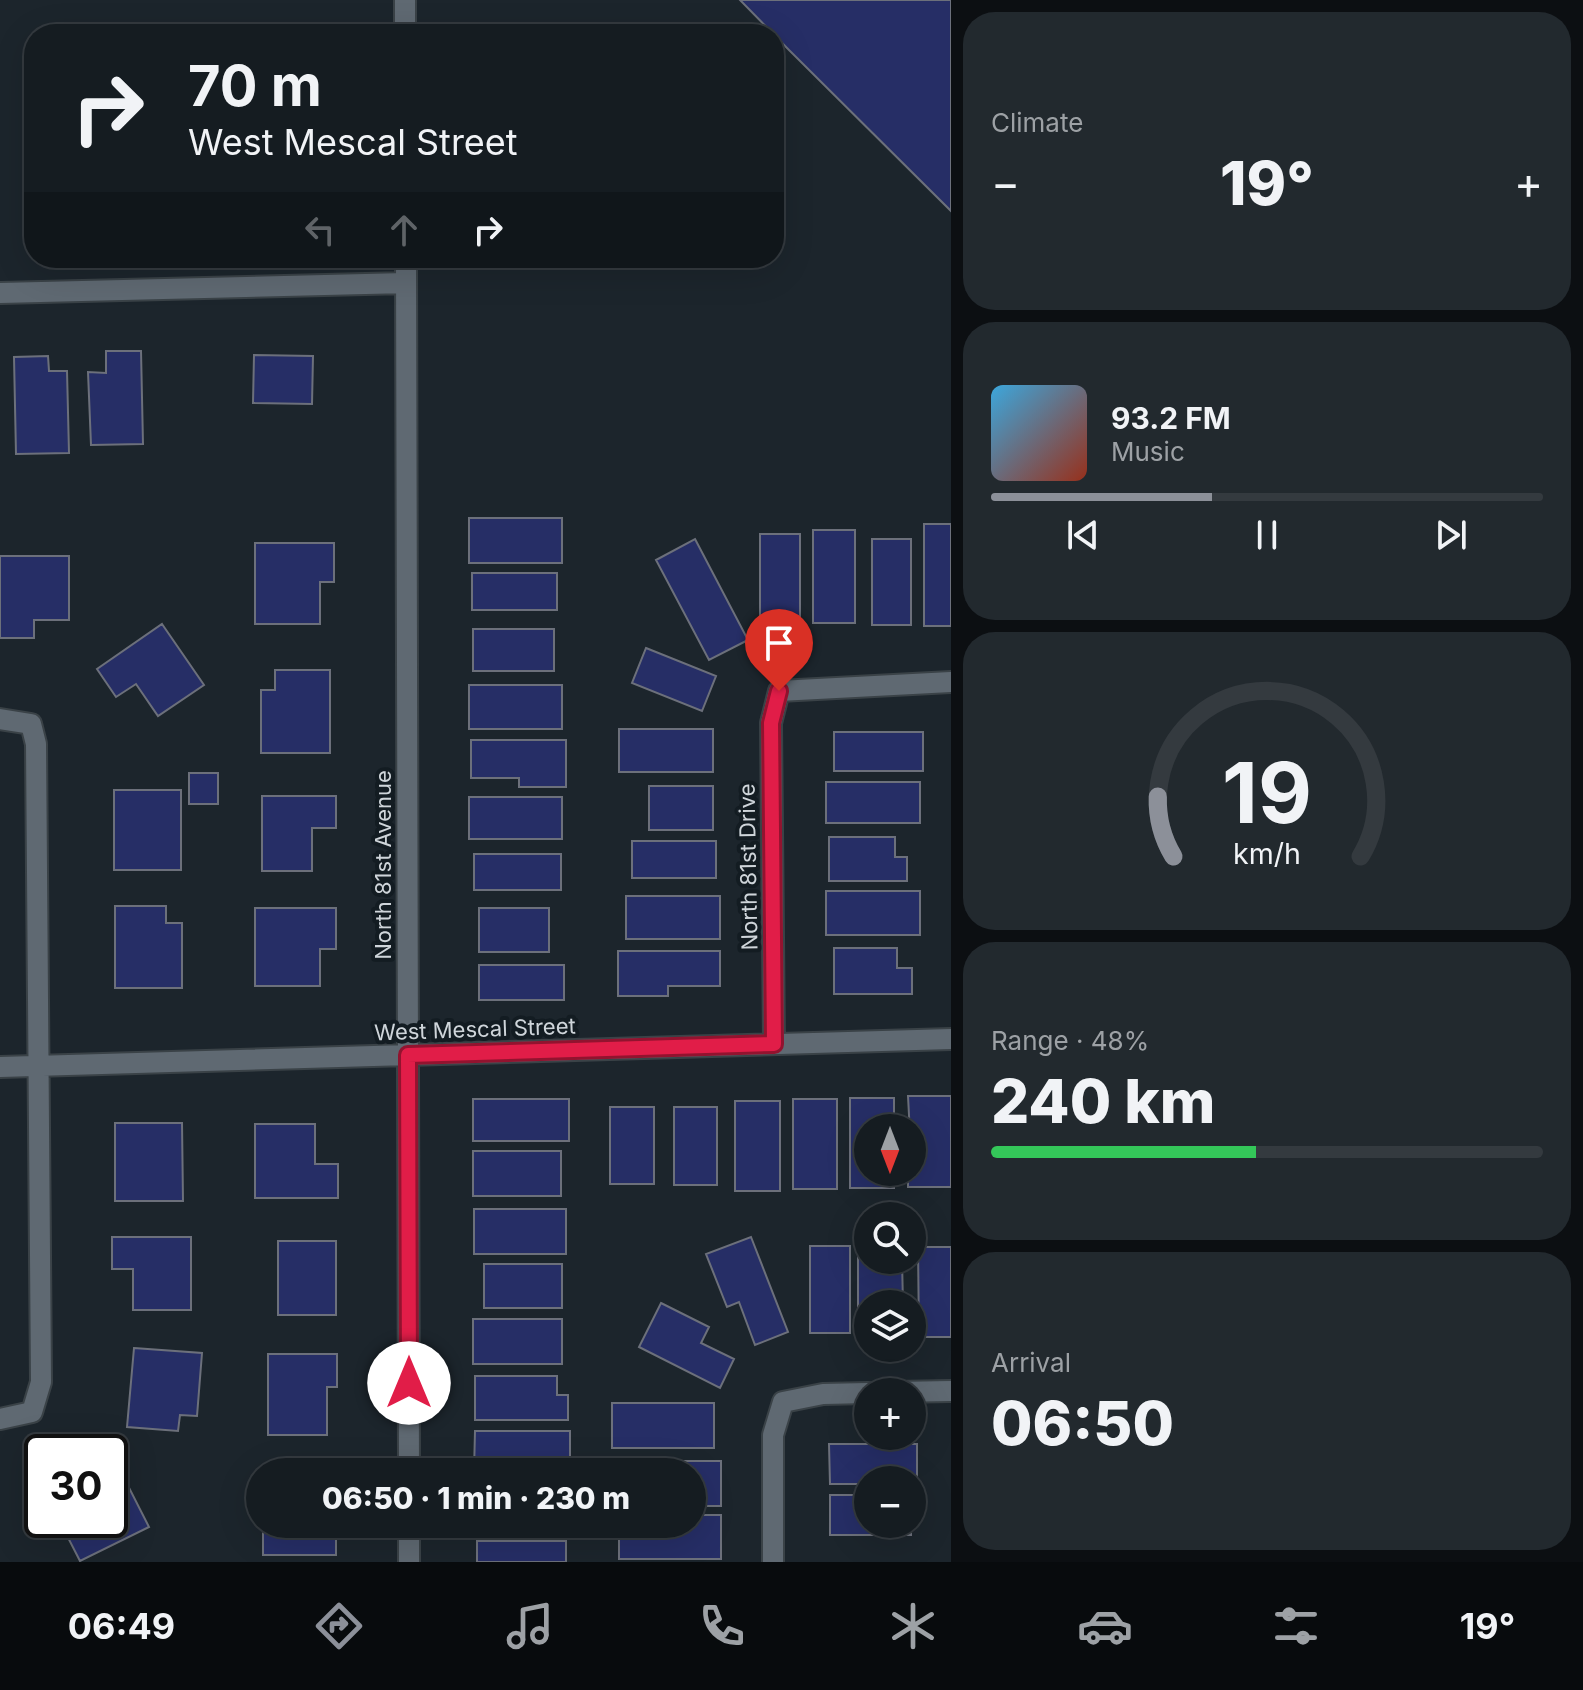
<!DOCTYPE html>
<html lang="en">
<head>
<meta charset="utf-8">
<style>
  body { margin:0; font-family:Inter,sans-serif; background:#22292e; color:#f1f3f6; height:100vh; display:flex; flex-direction:column; font-size:30px; white-space:nowrap }
  * { box-sizing:border-box; margin:0 }
  p { font-size:26px; color:#9da1a5 }
  .icon { flex:none; width:44px; height:44px; fill:none; stroke:currentColor; stroke-width:2; stroke-linecap:round; stroke-linejoin:round }
  .map { position:relative; flex:1; overflow:hidden }
  .side { display:flex; flex-direction:column; gap:12px; padding:12px; background:#0c0f12; width:632px }
  .side>* { flex:none }
  .guide { position:absolute; left:24px; top:24px; width:760px; height:244px; border-radius:32px; box-shadow:0 8px 32px #0002,0 0 0 2px #343a3f; background:#151c21; color:#f1f3f6; overflow:hidden }
  .needle { width:52px; rotate:180deg }
  .fabs { position:absolute; left:854px; top:1114px; display:grid; gap:16px }
  .fabs a { display:grid; place-items:center; width:72px; height:72px; border-radius:50%; background:#151c21; box-shadow:0 8px 32px #0002,0 0 0 2px #343a3f; font-size:40px }
  .speed { position:absolute; left:24px; top:1434px; display:flex; gap:16px; font-size:40px; font-weight:700; text-align:center }
  .speed>* { display:grid; place-content:center; width:104px; height:104px; border-radius:50%; background:#151c21; box-shadow:0 8px 32px #0002,0 0 0 2px #343a3f; line-height:1 }
  .speed .limit { border:4px solid #111; border-radius:12px; background:#fff; color:#111 }
  .pin { position:absolute; display:grid; place-items:center; width:68px; height:68px; color:#fff; margin:-82px -34px; border-radius:50% 50% 50% 0; rotate:-45deg; box-shadow:0 0 8px #0007 }
  .pin .icon { rotate:45deg }
  .me { position:absolute; width:88px; margin:-44px; rotate:0deg; stroke-linejoin:round; filter:drop-shadow(0 0 6px #0008) }
  .turn { display:flex; align-items:center; gap:28px; height:168px; padding:0 32px; font-size:36px }
  .turn .icon { width:104px; height:104px; stroke-width:2.5 }
  .turn b { display:block; font-size:56px; line-height:68px }
  .lanes { display:flex; align-items:center; height:76px; padding:0 32px; background:#0003; justify-content:center; gap:40px; direction:ltr }
  .lanes .off { opacity:.35 }
  .big { font-size:60px; font-weight:800; line-height:1.1 }
  .side .tile { flex:1; display:flex; flex-direction:column; justify-content:center; gap:12px; min-width:0; padding:0 28px; border-radius:32px; background:#22292e }
  .side .dial { align-items:center; gap:0 }
  .dial svg { height:208px; overflow:visible; fill:none; stroke:#343a3f; stroke-width:7; stroke-linecap:round; text-anchor:middle }
  .dial text { fill:#f1f3f6; stroke:none }
  .song { display:flex; align-items:center; gap:24px }
  .cover { width:96px; height:96px; border-radius:12px; background:linear-gradient(135deg,hsl(200 70% 55%),hsl(10 70% 35%)) }
  .played { height:8px; border-radius:4px; background:linear-gradient(90deg,#8c9099 40%,#343a3f 40%) }
  .keys { display:flex; justify-content:space-around; direction:ltr }
  .heat { display:flex; justify-content:space-between; align-items:center; font-size:44px; direction:ltr }
  .charge { height:12px; border-radius:6px; background:linear-gradient(90deg,#34c759 48%,#343a3f 0) }
  .trip { position:absolute; left:246px; top:1458px; width:460px; height:80px; border-radius:40px; background:#151c21; box-shadow:0 8px 32px #0002,0 0 0 2px #343a3f; font-weight:800; line-height:80px; text-align:center }
  .tabs { display:flex; height:128px; justify-content:space-around; align-items:center; background:#080b0d; color:#9da1a5 }
  .tabs .icon { width:56px; height:56px }
  .tabs .active { color:#8c9099 }
  .tabs b { font-size:36px; color:#f1f3f6 }
  main { display:flex; flex:1; min-height:0 }
  .map>svg:first-child { display:block }
  .building { fill:#262e66; stroke:#6c707b; stroke-width:2 }
  .lines { fill:none; stroke-linecap:round; stroke-linejoin:round }
  .street-casing { stroke:#3a4247; stroke-width:24 }
  .street { stroke:#5f6972; stroke-width:20 }
  .route-casing { stroke:#92132f; stroke-width:20 }
  .route { stroke:#e11d48; stroke-width:14 }
  .labels { text-anchor:middle; dominant-baseline:central; stroke-width:8; stroke-linejoin:round; paint-order:stroke }
  .street-label { font-size:22px; fill:#cfd5da; stroke:#131c22 }
</style>
</head>
<body>
<main>
<div class="map">
<svg width="951" height="1562" viewBox="0 0 951 1562">
  <rect width="100%" height="100%" fill="#1c252c"/>
  <!-- building -->
  <path class="building" d="M 740,0 L 951,0 L 951,211 L 789,50 Z
    M 106,351 L 141,351 L 143,444 L 91,445 L 88,372 L 106,373 Z
    M 254,355 L 313,356 L 312,404 L 253,403 Z
    M 48,356 L 49,371 L 67,371 L 69,453 L 16,454 L 14,357 Z
    M 469,518 L 562,518 L 562,563 L 469,563 Z
    M 924,524 L 951,524 L 951,626 L 924,626 Z
    M 813,530 L 855,530 L 855,623 L 813,623 Z
    M 760,534 L 800,534 L 800,622 L 760,622 Z
    M 695,539 L 748,640 L 709,660 L 656,560 Z
    M 872,539 L 911,539 L 911,625 L 872,625 Z
    M 255,543 L 334,543 L 334,582 L 320,582 L 320,624 L 255,624 Z
    M 0,556 L 69,556 L 69,620 L 34,620 L 34,638 L 0,638 Z
    M 472,573 L 557,573 L 557,610 L 472,610 Z
    M 162,624 L 204,685 L 158,716 L 136,684 L 116,697 L 97,669 Z
    M 473,629 L 554,629 L 554,671 L 473,671 Z
    M 646,648 L 716,676 L 702,711 L 632,683 Z
    M 275,670 L 330,670 L 330,753 L 261,753 L 261,690 L 275,690 Z
    M 469,685 L 562,685 L 562,729 L 469,729 Z
    M 619,729 L 713,729 L 713,772 L 619,772 Z
    M 834,732 L 923,732 L 923,771 L 834,771 Z
    M 471,740 L 566,740 L 566,787 L 519,787 L 519,778 L 471,778 Z
    M 189,773 L 218,773 L 218,804 L 189,804 Z
    M 826,782 L 920,782 L 920,823 L 826,823 Z
    M 649,786 L 713,786 L 713,830 L 649,830 Z
    M 114,790 L 181,790 L 181,870 L 114,870 Z
    M 262,796 L 336,796 L 336,828 L 312,828 L 312,871 L 262,871 Z
    M 469,797 L 562,797 L 562,839 L 469,839 Z
    M 829,837 L 895,837 L 895,857 L 907,857 L 907,881 L 829,881 Z
    M 632,841 L 716,841 L 716,878 L 632,878 Z
    M 474,854 L 561,854 L 561,890 L 474,890 Z
    M 826,891 L 920,891 L 920,935 L 826,935 Z
    M 626,896 L 720,896 L 720,939 L 626,939 Z
    M 115,906 L 166,906 L 166,923 L 182,923 L 182,988 L 115,988 Z
    M 255,908 L 336,908 L 336,949 L 320,949 L 320,986 L 255,986 Z
    M 479,908 L 549,908 L 549,952 L 479,952 Z
    M 834,948 L 897,948 L 897,968 L 912,968 L 912,994 L 834,994 Z
    M 618,951 L 720,951 L 720,986 L 668,986 L 668,996 L 618,996 Z
    M 479,965 L 564,965 L 564,1000 L 479,1000 Z
    M 908,1096 L 951,1096 L 951,1187 L 908,1187 L 908,1172 L 912,1172 Z
    M 850,1098 L 894,1098 L 894,1128 L 868,1128 L 868,1172 L 894,1172 L 894,1188 L 850,1188 Z
    M 473,1099 L 569,1099 L 569,1141 L 473,1141 Z
    M 793,1099 L 837,1099 L 837,1189 L 793,1189 Z
    M 735,1101 L 780,1101 L 780,1191 L 735,1191 Z
    M 610,1107 L 654,1107 L 654,1184 L 610,1184 Z
    M 674,1107 L 717,1107 L 717,1185 L 674,1185 Z
    M 115,1123 L 182,1123 L 183,1201 L 115,1201 Z
    M 255,1124 L 315,1124 L 315,1164 L 338,1164 L 338,1198 L 255,1198 Z
    M 473,1151 L 561,1151 L 561,1196 L 473,1196 Z
    M 474,1209 L 566,1209 L 566,1254 L 474,1254 Z
    M 868,1234 L 868,1260 L 902,1260 L 903,1304 L 868,1304 L 868,1339 L 858,1339 L 858,1235 Z
    M 112,1237 L 191,1237 L 191,1310 L 133,1310 L 133,1269 L 112,1269 Z
    M 751,1237 L 788,1332 L 755,1345 L 739,1302 L 727,1307 L 706,1254 Z
    M 278,1241 L 336,1241 L 336,1315 L 278,1315 Z
    M 810,1246 L 850,1246 L 850,1333 L 810,1333 Z
    M 918,1247 L 951,1247 L 951,1337 L 919,1337 Z
    M 484,1264 L 562,1264 L 562,1308 L 484,1308 Z
    M 661,1303 L 709,1327 L 701,1343 L 734,1359 L 720,1388 L 639,1347 Z
    M 473,1319 L 562,1319 L 562,1364 L 473,1364 Z
    M 134,1348 L 202,1353 L 197,1416 L 180,1415 L 178,1431 L 127,1427 Z
    M 268,1354 L 337,1354 L 337,1387 L 327,1387 L 327,1435 L 268,1435 Z
    M 475,1376 L 557,1376 L 557,1395 L 568,1395 L 568,1420 L 475,1420 Z
    M 612,1403 L 714,1403 L 714,1448 L 612,1448 Z
    M 475,1431 L 570,1431 L 570,1472 L 474,1472 Z
    M 829,1444 L 917,1444 L 917,1484 L 912,1484 L 912,1480 L 868,1480 L 868,1484 L 830,1484 Z
    M 618,1461 L 721,1461 L 721,1506 L 692,1506 L 692,1472 L 618,1472 Z
    M 119,1468 L 149,1527 L 80,1561 L 59,1520 L 110,1520 L 110,1473 Z
    M 830,1495 L 868,1495 L 868,1524 L 911,1524 L 911,1535 L 830,1535 Z
    M 692,1515 L 721,1515 L 721,1559 L 619,1559 L 619,1524 L 692,1524 Z
    M 263,1524 L 336,1524 L 336,1555 L 263,1555 Z
    M 475,1524 L 563,1524 L 563,1531 L 475,1531 Z
    M 477,1541 L 566,1541 L 566,1562 L 477,1562 Z"/>
  <g class="lines">
    <defs>
      <path id="street" d="M 405,0 L 405,34
        M 406,258 L 409,1472
        M 0,293 L 406,283
        M 0,719 L 31,724 L 36,744 L 41,1382 L 32,1412 L 0,1419
        M 774,1044 L 771,723 L 779,691 L 951,682
        M 0,1067 L 951,1039
        M 895,1392 L 951,1391
        M 409,1524 L 409,1562
        M 773,1562 L 773,1435 L 783,1402 L 823,1394 L 868,1393"/>
    </defs>
    <!-- street casing -->
    <use href="#street" class="street-casing"/>
    <!-- street -->
    <use href="#street" class="street"/>
  </g>
  <g class="lines">
    <defs>
      <path id="route" d="M 409,1383 L 408,1055 L 774,1044 L 771,723 L 779,691"/>
    </defs>
    <!-- route casing -->
    <use href="#route" class="route-casing"/>
    <!-- route -->
    <use href="#route" class="route"/>
  </g>
  <g class="labels">
    <!-- street labels -->
    <g class="street-label">
      <text transform="translate(383 865) rotate(-90)">North 81st Avenue</text>
      <text transform="translate(748 867) rotate(-91)">North 81st Drive</text>
      <text transform="translate(475 1029) rotate(-2)">West Mescal Street</text>
    </g>
  </g>
</svg>
<div class="fabs">
<a><svg class="needle" viewBox="-14 -14 28 28"><path d="M0-13l5 13h-10z" fill="#e53935"/><path d="M0 13l5-13h-10z" fill="#9da1a5"/></svg></a>
<a><svg class="icon" aria-label="search" viewBox="0 0 24 24"><circle cx="10" cy="10" r="6"/><path d="M15 15l6 6"/></svg></a>
<a><svg class="icon" aria-label="layers" viewBox="0 0 24 24"><path d="M12 4l9 5-9 5-9-5zM3 14l9 5 9-5"/></svg></a>
<a>+</a>
<a>−</a>
</div>
<div class="speed"><div class="limit">30</div></div>
<div class="pin" style="left:779px;top:691px;background:#d93025"><svg class="icon" aria-label="arrive" viewBox="0 0 24 24"><path d="M6 21V4h12l-3 4 3 4H6"/></svg></div>
<svg class="me" style="left:409px;top:1383px" viewBox="-20 -20 40 40"><circle r="19" fill="#fff"/><path d="M0-13L10 11 0 6-10 11z" fill="#e11d48"/></svg>
<div class="trip">06:50 · 1 min · 230 m</div>
<div class="guide">
<div class="turn"><svg class="icon" aria-label="right" viewBox="0 0 24 24"><path d="M7 20v-9h11M14 6l5 5-5 5"/></svg><div><b>70 m</b>West Mescal Street</div></div>
<div class="lanes"><svg class="icon off" aria-label="left" viewBox="0 0 24 24"><path d="M17 20v-9H6M10 6l-5 5 5 5"/></svg><svg class="icon off" aria-label="ahead" viewBox="0 0 24 24"><path d="M12 20V5M6 11l6-6 6 6"/></svg><svg class="icon" aria-label="right" viewBox="0 0 24 24"><path d="M7 20v-9h11M14 6l5 5-5 5"/></svg></div>
</div>
</div>
<section class="side">
<div class="tile"><p>Climate</p>
<div class="heat"><a>−</a><b class="big">19°</b><a>+</a></div>
</div>
<div class="tile">
<div class="song"><i class="cover"></i><div><b>93.2 FM</b><p>Music</p></div></div>
<div class="played"></div>
<div class="keys"><svg class="icon" aria-label="previous" viewBox="0 0 24 24"><path d="M18 5L8 12l10 7zM5 5v14"/></svg><svg class="icon" aria-label="pause" viewBox="0 0 24 24"><path d="M8 5v14M16 5v14"/></svg><svg class="icon" aria-label="next" viewBox="0 0 24 24"><path d="M6 5l10 7-10 7zM19 5v14"/></svg></div>
</div>
<div class="tile dial"><svg viewBox="0 0 100 80">
<path d="M14 69A42 42 0 1 1 86 69"/>
<path d="M14 69A42 42 0 0 1 8 46" stroke="#8c9099"/>
<text x="50" y="56" font-size="32" font-weight="700">19</text>
<text x="50" y="72" font-size="11">km/h</text>
</svg></div>
<div class="tile"><p>Range · 48%</p><b class="big">240 km</b><div class="charge"></div></div>
<div class="tile"><p>Arrival</p><b class="big">06:50</b></div>
</section>
</main>
<nav class="tabs">
<b>06:49</b>
<svg class="icon active" aria-label="directions" viewBox="0 0 24 24"><path d="M12 3l9 9-9 9-9-9zM9 14v-3h6M13 9l2 2-2 2"/></svg>
<svg class="icon" aria-label="music" viewBox="0 0 24 24"><path d="M9 18V5l10-2v13"/><circle cx="6" cy="18" r="3"/><circle cx="16" cy="16" r="3"/></svg>
<svg class="icon" aria-label="phone" viewBox="0 0 24 24"><path d="M5 4h4l2 5-3 2q2 4 5 5l2-3 5 2v4C11 20 4 13 5 4z"/></svg>
<svg class="icon" aria-label="climate" viewBox="0 0 24 24"><path d="M12 3v18M4 7l16 10M4 17L20 7"/></svg>
<svg class="icon" aria-label="car" viewBox="0 0 24 24"><path d="M5 17H2v-5l4-1 3-4h7l3 4 3 1v5h-3M9 17h6M6 11h13"/><circle cx="7" cy="17" r="2"/><circle cx="17" cy="17" r="2"/></svg>
<svg class="icon" aria-label="filters" viewBox="0 0 24 24"><path d="M4 7h16M4 17h16"/><circle cx="9" cy="7" r="2"/><circle cx="15" cy="17" r="2"/></svg>
<b>19°</b>
</nav>
</body>
</html>
